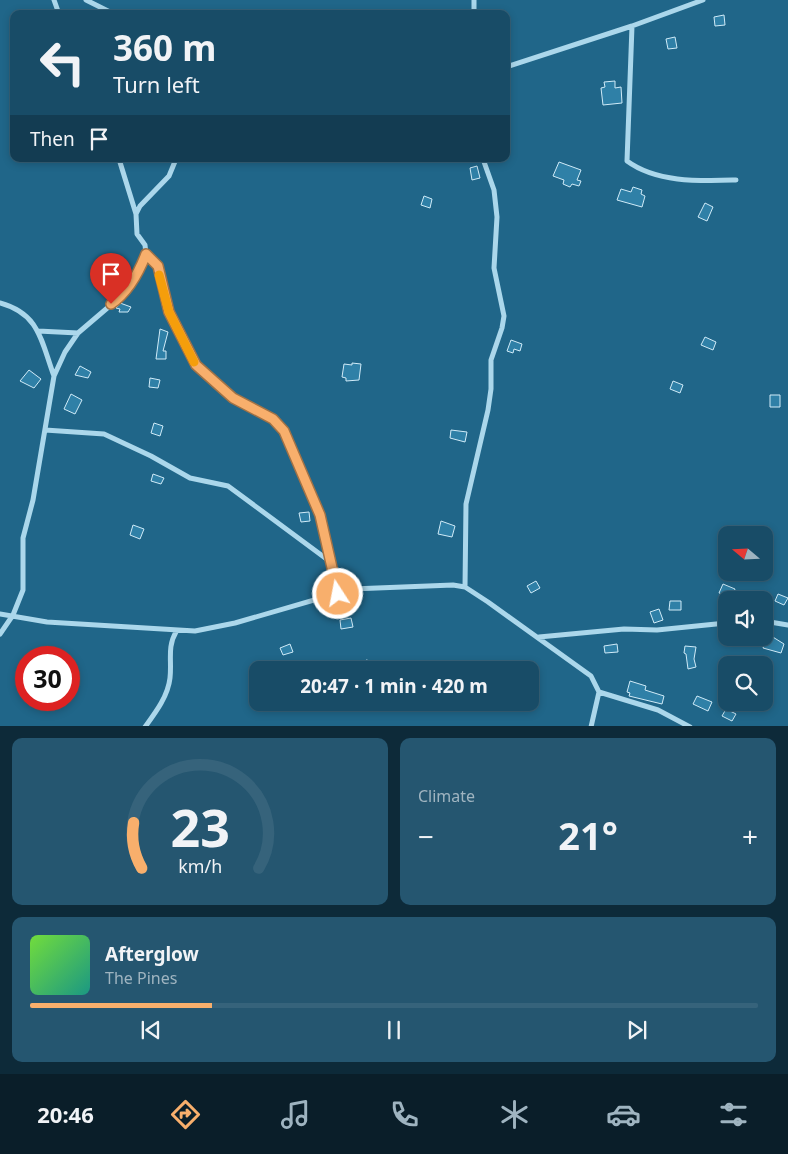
<!DOCTYPE html>
<html lang="en">
<head>
<meta charset="utf-8">
<style>
  body { margin:0; font-family:"Noto Sans",sans-serif; background:#255670; color:#f1f3f6; height:100vh; display:flex; flex-direction:column; font-size:19px; white-space:nowrap }
  * { box-sizing:border-box; margin:0 }
  p { font-size:16px; color:#9fb4c0 }
  .icon { flex:none; width:28px; height:28px; fill:none; stroke:currentColor; stroke-width:2; stroke-linecap:round; stroke-linejoin:round }
  .map { position:relative; height:726px; overflow:hidden }
  .side { display:flex; flex-direction:column; gap:12px; padding:12px; background:#0d2a39; flex:1 }
  .side>* { flex:none }
  .top-card { position:absolute; left:10px; top:10px; width:500px; height:152px; border-radius:10px; box-shadow:0 2px 8px #0003,0 0 0 1px #36637b; background:#184c67; color:#f1f3f6; overflow:hidden }
  .needle { width:32px; rotate:289deg }
  .tools { position:absolute; left:718px; top:526px; display:grid; gap:10px }
  .tools a { display:grid; place-items:center; width:55px; height:55px; border-radius:10px; background:#184c67; box-shadow:0 2px 8px #0003,0 0 0 1px #36637b; font-size:25px }
  .speed { position:absolute; left:15px; top:646px; display:flex; gap:10px; font-size:25px; font-weight:700; text-align:center }
  .speed>* { display:grid; place-content:center; width:65px; height:65px; border-radius:50%; background:#184c67; box-shadow:0 2px 8px #0003,0 0 0 1px #36637b; line-height:1 }
  .speed .limit { border:8px solid #d22; background:#fff; color:#111 }
  .pin { position:absolute; display:grid; place-items:center; width:42px; height:42px; color:#fff; margin:-51px -21px; border-radius:50% 50% 50% 0; rotate:-45deg; box-shadow:0 0 5px #0007 }
  .pin .icon { rotate:45deg }
  .me { position:absolute; width:55px; margin:-28px; rotate:349deg; stroke-linejoin:round; filter:drop-shadow(0 0 4px #0008) }
  .turn { display:flex; align-items:center; gap:18px; height:105px; padding:0 20px; font-size:22px }
  .turn .icon { width:65px; height:65px; stroke-width:2.5 }
  .turn b { display:block; font-size:35px; line-height:42px }
  .then { display:flex; align-items:center; height:48px; padding:0 20px; background:#0003; gap:10px; font-size:19px }
  .big { font-size:38px; font-weight:700; line-height:1.1 }
  .side .tile { flex:1; display:flex; flex-direction:column; justify-content:center; gap:8px; min-width:0; padding:0 18px; border-radius:10px; background:#255670 }
  .side .dial { align-items:center; gap:0 }
  .dial svg { height:130px; overflow:visible; fill:none; stroke:#36637b; stroke-width:7; stroke-linecap:round; text-anchor:middle }
  .dial text { fill:#f1f3f6; stroke:none }
  .song { display:flex; align-items:center; gap:15px }
  .cover { width:60px; height:60px; border-radius:8px; background:linear-gradient(135deg,hsl(100 70% 55%),hsl(170 70% 35%)) }
  .played { height:5px; border-radius:2px; background:linear-gradient(90deg,#f8af6c 25%,#36637b 25%) }
  .keys { display:flex; justify-content:space-around; direction:ltr }
  .heat { display:flex; justify-content:space-between; align-items:center; font-size:28px; direction:ltr }
  .side .tiles { flex:1; display:grid; gap:12px; grid-template-columns:1fr 1fr }
  .tile:last-child { grid-column:span 2 }
  .trip { position:absolute; left:249px; top:661px; width:290px; height:50px; border-radius:10px; background:#184c67; box-shadow:0 2px 8px #0003,0 0 0 1px #36637b; font-weight:700; line-height:50px; text-align:center }
  .dock { display:flex; height:80px; justify-content:space-around; align-items:center; background:#0a1e29; color:#9fb4c0 }
  .dock .icon { width:35px; height:35px }
  .dock .active { color:#f8af6c }
  .dock b { font-size:22px; color:#f1f3f6 }
  .map>svg:first-child { display:block }
  .building { fill:#2f80a7; stroke:#d0ebf8 }
  .lines { fill:none; stroke-linecap:round; stroke-linejoin:round }
  .minor { stroke:#abd7eb; stroke-width:5 }
  .route-casing { stroke:#a17246; stroke-width:12 }
  .route { stroke:#f8af6c; stroke-width:9 }
  .slow { stroke:#f59e0b; stroke-width:9 }
</style>
</head>
<body>
<div class="map">
<svg width="788" height="727" viewBox="0 0 788 727">
  <rect width="100%" height="100%" fill="#206689"/>
  <!-- building -->
  <path class="building" d="M 724,15 L 725,25 L 715,26 L 714,17 Z
    M 675,37 L 677,48 L 668,49 L 666,39 Z
    M 615,81 L 615,88 L 621,87 L 622,103 L 603,105 L 601,88 L 605,87 L 604,82 Z
    M 559,162 L 581,170 L 577,180 L 581,181 L 579,186 L 572,184 L 570,187 L 563,184 L 564,180 L 553,176 Z
    M 477,166 L 480,178 L 472,180 L 470,168 Z
    M 633,187 L 642,190 L 641,194 L 645,196 L 642,207 L 617,200 L 621,189 L 631,192 Z
    M 424,196 L 432,199 L 430,208 L 421,205 Z
    M 705,203 L 713,207 L 707,221 L 698,217 Z
    M 120,303 L 131,307 L 128,312 L 119,312 L 120,309 L 116,308 Z
    M 160,329 L 168,332 L 163,351 L 166,351 L 166,359 L 156,359 Z
    M 705,337 L 716,342 L 713,350 L 701,345 Z
    M 511,340 L 522,344 L 520,351 L 514,349 L 513,353 L 507,351 Z
    M 352,363 L 361,364 L 359,380 L 346,381 L 346,378 L 342,377 L 344,364 L 352,365 Z
    M 80,366 L 91,372 L 88,378 L 75,375 Z
    M 29,370 L 41,379 L 34,388 L 20,381 Z
    M 150,378 L 160,380 L 158,388 L 149,387 Z
    M 673,381 L 683,385 L 680,393 L 670,389 Z
    M 71,394 L 82,400 L 75,414 L 64,409 Z
    M 770,395 L 780,395 L 780,407 L 770,407 Z
    M 154,423 L 163,426 L 160,436 L 151,433 Z
    M 451,430 L 467,432 L 465,442 L 450,438 Z
    M 153,474 L 164,478 L 161,484 L 151,481 Z
    M 309,512 L 310,521 L 301,522 L 299,513 Z
    M 441,521 L 455,526 L 452,537 L 438,534 Z
    M 133,525 L 144,529 L 140,539 L 130,535 Z
    M 536,581 L 540,588 L 531,593 L 527,586 Z
    M 723,584 L 735,589 L 732,598 L 719,593 Z
    M 778,594 L 788,598 L 784,605 L 775,601 Z
    M 670,601 L 681,601 L 681,610 L 669,610 Z
    M 659,609 L 663,620 L 654,623 L 650,612 Z
    M 351,618 L 353,627 L 341,629 L 340,620 Z
    M 768,634 L 784,644 L 781,653 L 763,648 Z
    M 290,644 L 293,652 L 283,655 L 280,648 Z
    M 617,644 L 618,652 L 605,653 L 604,646 Z
    M 685,646 L 696,647 L 694,659 L 696,667 L 688,669 L 686,654 L 684,653 Z
    M 366,660 L 376,662 L 374,670 L 364,668 Z
    M 630,681 L 646,686 L 645,690 L 664,696 L 662,704 L 629,696 L 630,693 L 627,692 Z
    M 697,696 L 712,702 L 708,711 L 693,704 Z
    M 726,709 L 736,714 L 732,721 L 722,716 Z"/>
  <g class="lines">
    <!-- minor -->
    <path class="minor" d="M 54,0 L 59,14
      M 86,0 L 114,14
      M 474,0 L 474,14
      M 632,26 L 627,161 C 657,183 700,181 736,180
      M 506,67 L 632,26 L 703,0
      M 119,159 L 136,214
      M 146,254 L 158,266 L 169,312 L 196,365 L 233,398 L 273,419 L 284,431 L 321,515 L 338,594
      M 0,303 C 40,314 41,341 54,376
      M 38,331 L 78,333
      M 45,430 L 104,434 L 151,456 L 190,478 L 228,486 L 332,563
      M 465,587 L 466,504 L 488,410 L 491,389 L 491,360 L 502,328 L 504,316 L 494,268 L 497,217 L 494,190 L 483,159
      M 0,614 L 47,622 L 195,631 L 235,623 L 352,589 L 453,585 L 465,587 L 488,602 L 591,676 L 599,692 L 591,727
      M 764,621 L 788,625
      M 0,634 L 13,615 L 23,590 L 23,538 L 33,500 L 54,376 L 65,352 L 78,333 L 119,298 L 142,264 L 146,254 L 145,245 L 137,234 L 136,214 L 140,206 L 169,176 L 176,159
      M 539,637 L 624,629 L 657,630 L 726,623
      M 599,692 L 658,710 L 690,727
      M 145,727 C 156,712 168,696 170,678 C 172,661 167,647 176,632"/>
  </g>
  <g class="lines">
    <defs>
      <path id="route" d="M 111,304 C 127,293 139,272 146,254 L 158,266 L 169,312 L 196,365 L 233,398 L 273,419 L 284,431 L 320,515 L 338,594"/>
    </defs>
    <!-- route casing -->
    <use href="#route" class="route-casing"/>
    <!-- route -->
    <use href="#route" class="route"/>
    <!-- slow -->
    <path class="slow" d="M 159,275 L 169,312 L 194,362"/>
  </g>
</svg>
<div class="tools">
<a><svg class="needle" viewBox="-14 -14 28 28"><path d="M0-13l5 13h-10z" fill="#e53935"/><path d="M0 13l5-13h-10z" fill="#9fb4c0"/></svg></a>
<a><svg class="icon" aria-label="sound" viewBox="0 0 24 24"><path d="M4 9h4l5-4v14l-5-4H4zM17 9q2 3 0 6"/></svg></a>
<a><svg class="icon" aria-label="search" viewBox="0 0 24 24"><circle cx="10" cy="10" r="6"/><path d="M15 15l6 6"/></svg></a>
</div>
<div class="speed"><div class="limit">30</div></div>
<div class="pin" style="left:111px;top:304px;background:#d93025"><svg class="icon" aria-label="arrive" viewBox="0 0 24 24"><path d="M6 21V4h12l-3 4 3 4H6"/></svg></div>
<svg class="me" style="left:338px;top:594px" viewBox="-20 -20 40 40"><circle r="17" fill="#f8af6c" stroke="#fff" stroke-width="3"/><path d="M0-11L8 9 0 5-8 9z" fill="#fff"/></svg>
<div class="trip">20:47 · 1 min · 420 m</div>
<div class="top-card">
<div class="turn"><svg class="icon" aria-label="left" viewBox="0 0 24 24"><path d="M17 20v-9H6M10 6l-5 5 5 5"/></svg><div><b>360 m</b>Turn left</div></div>
<div class="then">Then<svg class="icon" aria-label="arrive" viewBox="0 0 24 24"><path d="M6 21V4h12l-3 4 3 4H6"/></svg></div>
</div>
</div>
<section class="side">
<div class="tiles">
<div class="tile dial"><svg viewBox="0 0 100 80">
<path d="M14 69A42 42 0 1 1 86 69"/>
<path d="M14 69A42 42 0 0 1 9 41" stroke="#f8af6c"/>
<text x="50" y="56" font-size="32" font-weight="700">23</text>
<text x="50" y="72" font-size="11">km/h</text>
</svg></div>
<div class="tile"><p>Climate</p>
<div class="heat"><a>−</a><b class="big">21°</b><a>+</a></div>
</div>
<div class="tile">
<div class="song"><i class="cover"></i><div><b>Afterglow</b><p>The Pines</p></div></div>
<div class="played"></div>
<div class="keys"><svg class="icon" aria-label="previous" viewBox="0 0 24 24"><path d="M18 5L8 12l10 7zM5 5v14"/></svg><svg class="icon" aria-label="pause" viewBox="0 0 24 24"><path d="M8 5v14M16 5v14"/></svg><svg class="icon" aria-label="next" viewBox="0 0 24 24"><path d="M6 5l10 7-10 7zM19 5v14"/></svg></div>
</div>
</div>
</section>
<nav class="dock">
<b>20:46</b>
<svg class="icon active" aria-label="directions" viewBox="0 0 24 24"><path d="M12 3l9 9-9 9-9-9zM9 14v-3h6M13 9l2 2-2 2"/></svg>
<svg class="icon" aria-label="music" viewBox="0 0 24 24"><path d="M9 18V5l10-2v13"/><circle cx="6" cy="18" r="3"/><circle cx="16" cy="16" r="3"/></svg>
<svg class="icon" aria-label="phone" viewBox="0 0 24 24"><path d="M5 4h4l2 5-3 2q2 4 5 5l2-3 5 2v4C11 20 4 13 5 4z"/></svg>
<svg class="icon" aria-label="climate" viewBox="0 0 24 24"><path d="M12 3v18M4 7l16 10M4 17L20 7"/></svg>
<svg class="icon" aria-label="car" viewBox="0 0 24 24"><path d="M5 17H2v-5l4-1 3-4h7l3 4 3 1v5h-3M9 17h6M6 11h13"/><circle cx="7" cy="17" r="2"/><circle cx="17" cy="17" r="2"/></svg>
<svg class="icon" aria-label="filters" viewBox="0 0 24 24"><path d="M4 7h16M4 17h16"/><circle cx="9" cy="7" r="2"/><circle cx="15" cy="17" r="2"/></svg>
</nav>
</body>
</html>
